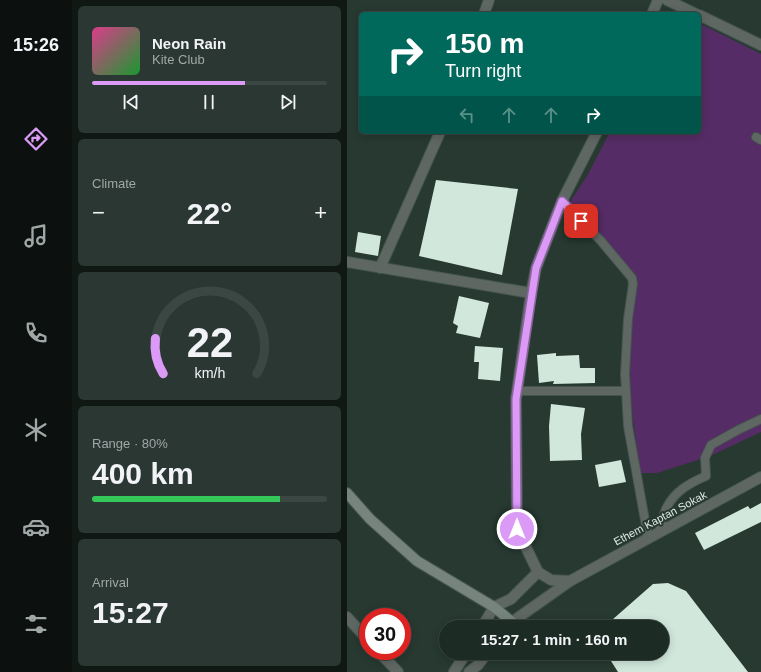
<!DOCTYPE html>
<html lang="en">
<head>
<meta charset="utf-8">
<style>
  body { margin:0; font-family:Helvetica,sans-serif; background:#2a3732; color:#f1f3f6; height:100vh; display:flex; flex-direction:column; font-size:15px; white-space:nowrap }
  * { box-sizing:border-box; margin:0 }
  p { font-size:13px; color:#a0a7a7 }
  .icon { flex:none; width:22px; height:22px; fill:none; stroke:currentColor; stroke-width:2; stroke-linecap:round; stroke-linejoin:round }
  .map { position:relative; flex:1; overflow:hidden }
  .sheet { display:flex; flex-direction:column; gap:6px; padding:6px; background:#101814; width:275px }
  .sheet>* { flex:none }
  .guide { position:absolute; left:12px; top:12px; width:342px; height:122px; border-radius:6px; box-shadow:0 2px 10px #0003,0 0 0 1px #3b4742; background:#00695c; color:#fff; overflow:hidden }
  .speed { position:absolute; left:12px; top:608px; display:flex; gap:8px; font-size:20px; font-weight:700; text-align:center }
  .speed>* { display:grid; place-content:center; width:52px; height:52px; border-radius:50%; background:#1d2b25; box-shadow:0 2px 10px #0003,0 0 0 1px #3b4742; line-height:1 }
  .speed .limit { border:6px solid #d22; background:#fff; color:#111 }
  .pin { position:absolute; display:grid; place-items:center; width:34px; height:34px; color:#fff; margin:-17px; border-radius:8px; box-shadow:0 2px 6px #0006 }
  .me { position:absolute; width:44px; margin:-22px; rotate:0deg; stroke-linejoin:round; filter:drop-shadow(0 0 3px #0008) }
  .turn { display:flex; align-items:center; gap:14px; height:84px; padding:0 20px; font-size:18px }
  .turn .icon { width:52px; height:52px; stroke-width:2.5 }
  .turn b { display:block; font-size:28px; line-height:34px }
  .lanes { display:flex; align-items:center; height:38px; padding:0 20px; background:#0003; justify-content:center; gap:20px; direction:ltr }
  .lanes .off { opacity:.35 }
  .big { font-size:30px; font-weight:800; line-height:1.1 }
  .sheet .card { flex:1; display:flex; flex-direction:column; justify-content:center; gap:6px; min-width:0; padding:0 14px; border-radius:6px; background:#2a3732 }
  .sheet .dial { align-items:center; gap:0 }
  .dial svg { height:104px; overflow:visible; fill:none; stroke:#3b4742; stroke-width:7; stroke-linecap:round; text-anchor:middle }
  .dial text { fill:#f1f3f6; stroke:none }
  .song { display:flex; align-items:center; gap:12px }
  .cover { width:48px; height:48px; border-radius:6px; background:linear-gradient(135deg,hsl(330 70% 55%),hsl(130 70% 35%)) }
  .played { height:4px; border-radius:2px; background:linear-gradient(90deg,#da9af6 65%,#3b4742 65%) }
  .keys { display:flex; justify-content:space-around; direction:ltr }
  .heat { display:flex; justify-content:space-between; align-items:center; font-size:22px; direction:ltr }
  .charge { height:6px; border-radius:3px; background:linear-gradient(90deg,#34c759 80%,#3b4742 0) }
  .trip { position:absolute; left:92px; top:620px; width:230px; height:40px; border-radius:20px; background:#1d2b25; box-shadow:0 2px 10px #0003,0 0 0 1px #3b4742; font-weight:800; line-height:40px; text-align:center }
  main { display:flex; flex:1; min-height:0 }
  .dock { display:flex; flex-direction:column; width:72px; justify-content:space-around; align-items:center; background:#0c110f; color:#a0a7a7 }
  .dock .icon { width:28px; height:28px }
  .dock .current { color:#da9af6 }
  .dock b { font-size:18px; color:#f1f3f6 }
  .map>svg:first-child { display:block }
  .green { fill:#552c65 }
  .building { fill:#d1e7dc }
  .lines { fill:none; stroke-linecap:round; stroke-linejoin:round }
  .lane-casing { stroke:#44554e; stroke-width:10 }
  .street-casing { stroke:#44554e; stroke-width:12 }
  .secondary-casing { stroke:#44554e; stroke-width:12 }
  .lane { stroke:#5f6763; stroke-width:8 }
  .street { stroke:#5f6763; stroke-width:10 }
  .secondary { stroke:#76847d; stroke-width:10 }
  .route-casing { stroke:#8e64a0; stroke-width:10 }
  .route { stroke:#da9af6; stroke-width:7 }
  .labels { text-anchor:middle; dominant-baseline:central; stroke-width:4; stroke-linejoin:round; paint-order:stroke }
  .street-label { font-size:11px; fill:#dee9e4; stroke:#273931 }
</style>
</head>
<body>
<main>
<nav class="dock">
<b>15:26</b>
<svg class="icon current" aria-label="directions" viewBox="0 0 24 24"><path d="M12 3l9 9-9 9-9-9zM9 14v-3h6M13 9l2 2-2 2"/></svg>
<svg class="icon" aria-label="music" viewBox="0 0 24 24"><path d="M9 18V5l10-2v13"/><circle cx="6" cy="18" r="3"/><circle cx="16" cy="16" r="3"/></svg>
<svg class="icon" aria-label="phone" viewBox="0 0 24 24"><path d="M5 4h4l2 5-3 2q2 4 5 5l2-3 5 2v4C11 20 4 13 5 4z"/></svg>
<svg class="icon" aria-label="climate" viewBox="0 0 24 24"><path d="M12 3v18M4 7l16 10M4 17L20 7"/></svg>
<svg class="icon" aria-label="car" viewBox="0 0 24 24"><path d="M5 17H2v-5l4-1 3-4h7l3 4 3 1v5h-3M9 17h6M6 11h13"/><circle cx="7" cy="17" r="2"/><circle cx="17" cy="17" r="2"/></svg>
<svg class="icon" aria-label="filters" viewBox="0 0 24 24"><path d="M4 7h16M4 17h16"/><circle cx="9" cy="7" r="2"/><circle cx="15" cy="17" r="2"/></svg>
</nav>
<section class="sheet">
<div class="card">
<div class="song"><i class="cover"></i><div><b>Neon Rain</b><p>Kite Club</p></div></div>
<div class="played"></div>
<div class="keys"><svg class="icon" aria-label="previous" viewBox="0 0 24 24"><path d="M18 5L8 12l10 7zM5 5v14"/></svg><svg class="icon" aria-label="pause" viewBox="0 0 24 24"><path d="M8 5v14M16 5v14"/></svg><svg class="icon" aria-label="next" viewBox="0 0 24 24"><path d="M6 5l10 7-10 7zM19 5v14"/></svg></div>
</div>
<div class="card"><p>Climate</p>
<div class="heat"><a>−</a><b class="big">22°</b><a>+</a></div>
</div>
<div class="card dial"><svg viewBox="0 0 100 80">
<path d="M14 69A42 42 0 1 1 86 69"/>
<path d="M14 69A42 42 0 0 1 8 42" stroke="#da9af6"/>
<text x="50" y="56" font-size="32" font-weight="700">22</text>
<text x="50" y="72" font-size="11">km/h</text>
</svg></div>
<div class="card"><p>Range · 80%</p><b class="big">400 km</b><div class="charge"></div></div>
<div class="card"><p>Arrival</p><b class="big">15:27</b></div>
</section>
<div class="map">
<svg width="414" height="672" viewBox="0 0 414 672">
  <rect width="100%" height="100%" fill="#273931"/>
  <!-- green -->
  <path class="green" d="M 352,23 L 414,54 L 414,432 L 363,456 L 310,473 L 294,473 L 286,421 L 282,374 L 285,319 L 291,283 L 288,274 L 223,202 L 240,176 L 263,132 L 352,132 Z"/>
  <!-- building -->
  <path class="building" d="M 89,180 L 171,189 L 155,275 L 72,256 Z
    M 11,232 L 34,236 L 31,256 L 8,252 Z
    M 112,296 L 142,303 L 133,338 L 109,333 L 111,326 L 106,323 Z
    M 128,346 L 156,348 L 153,381 L 131,379 L 132,362 L 127,362 Z
    M 209,353 L 209,356 L 232,355 L 233,368 L 248,368 L 248,383 L 206,384 L 207,381 L 192,383 L 190,355 Z
    M 204,404 L 238,408 L 234,434 L 235,460 L 203,461 L 202,426 Z
    M 274,460 L 279,482 L 252,487 L 248,465 Z
    M 414,503 L 414,522 L 357,550 L 348,533 L 401,506 L 403,509 Z
    M 321,583 L 339,591 L 401,672 L 271,672 L 264,661 L 275,653 L 315,653 L 315,627 L 257,627 L 306,584 Z"/>
  <g class="lines">
    <defs>
      <path id="lane" d="M 409,137 L 414,140
        M 215,201 L 254,241 L 285,278 L 286,284 L 281,319 L 278,374 L 281,426 L 301,537
        M 170,391 L 279,391
        M 312,531 C 315,524 316,514 320,507 C 328,491 343,483 359,476 L 358,458 L 364,445 L 391,430 L 414,419"/>
      <path id="street" d="M 320,0 L 349,14
        M 137,14 L 142,0
        M 305,14 L 311,0
        M 352,15 L 414,45
        M 0,262 L 184,293
        M 33,268 L 93,132
        M 191,572 L 170,529 L 169,399 L 184,293 L 189,268 L 215,201 L 250,132
        M 191,572 L 204,580 L 223,581 L 414,477
        M 0,617 L 21,640
        M 135,627 L 147,607 L 164,599 L 191,572
        M 161,627 L 165,622 L 223,581
        M 31,651 L 51,672
        M 107,672 L 119,653
        M 122,672 L 131,665 L 140,653"/>
      <path id="secondary" d="M 0,493 L 23,519 L 70,561 L 147,607 L 165,622"/>
    </defs>
    <!-- lane casing -->
    <use href="#lane" class="lane-casing"/>
    <!-- street casing -->
    <use href="#street" class="street-casing"/>
    <!-- secondary casing -->
    <use href="#secondary" class="secondary-casing"/>
    <!-- lane -->
    <use href="#lane" class="lane"/>
    <!-- street -->
    <use href="#street" class="street"/>
    <!-- secondary -->
    <use href="#secondary" class="secondary"/>
  </g>
  <g class="lines">
    <defs>
      <path id="route" d="M 170,529 L 169,399 L 189,268 L 215,201 L 234,221"/>
    </defs>
    <!-- route casing -->
    <use href="#route" class="route-casing"/>
    <!-- route -->
    <use href="#route" class="route"/>
  </g>
  <g class="labels">
    <!-- street labels -->
    <g class="street-label">
      <text transform="translate(313 518) rotate(-28)">Ethem Kaptan Sokak</text>
    </g>
  </g>
</svg>
<div class="speed"><div class="limit">30</div></div>
<div class="pin" style="left:234px;top:221px;background:#d93025"><svg class="icon" aria-label="arrive" viewBox="0 0 24 24"><path d="M6 21V4h12l-3 4 3 4H6"/></svg></div>
<svg class="me" style="left:170px;top:529px" viewBox="-20 -20 40 40"><circle r="17" fill="#da9af6" stroke="#fff" stroke-width="3"/><path d="M0-11L8 9 0 5-8 9z" fill="#fff"/></svg>
<div class="trip">15:27 · 1 min · 160 m</div>
<div class="guide">
<div class="turn"><svg class="icon" aria-label="right" viewBox="0 0 24 24"><path d="M7 20v-9h11M14 6l5 5-5 5"/></svg><div><b>150 m</b>Turn right</div></div>
<div class="lanes"><svg class="icon off" aria-label="left" viewBox="0 0 24 24"><path d="M17 20v-9H6M10 6l-5 5 5 5"/></svg><svg class="icon off" aria-label="ahead" viewBox="0 0 24 24"><path d="M12 20V5M6 11l6-6 6 6"/></svg><svg class="icon off" aria-label="ahead" viewBox="0 0 24 24"><path d="M12 20V5M6 11l6-6 6 6"/></svg><svg class="icon" aria-label="right" viewBox="0 0 24 24"><path d="M7 20v-9h11M14 6l5 5-5 5"/></svg></div>
</div>
</div>
</main>
</body>
</html>
